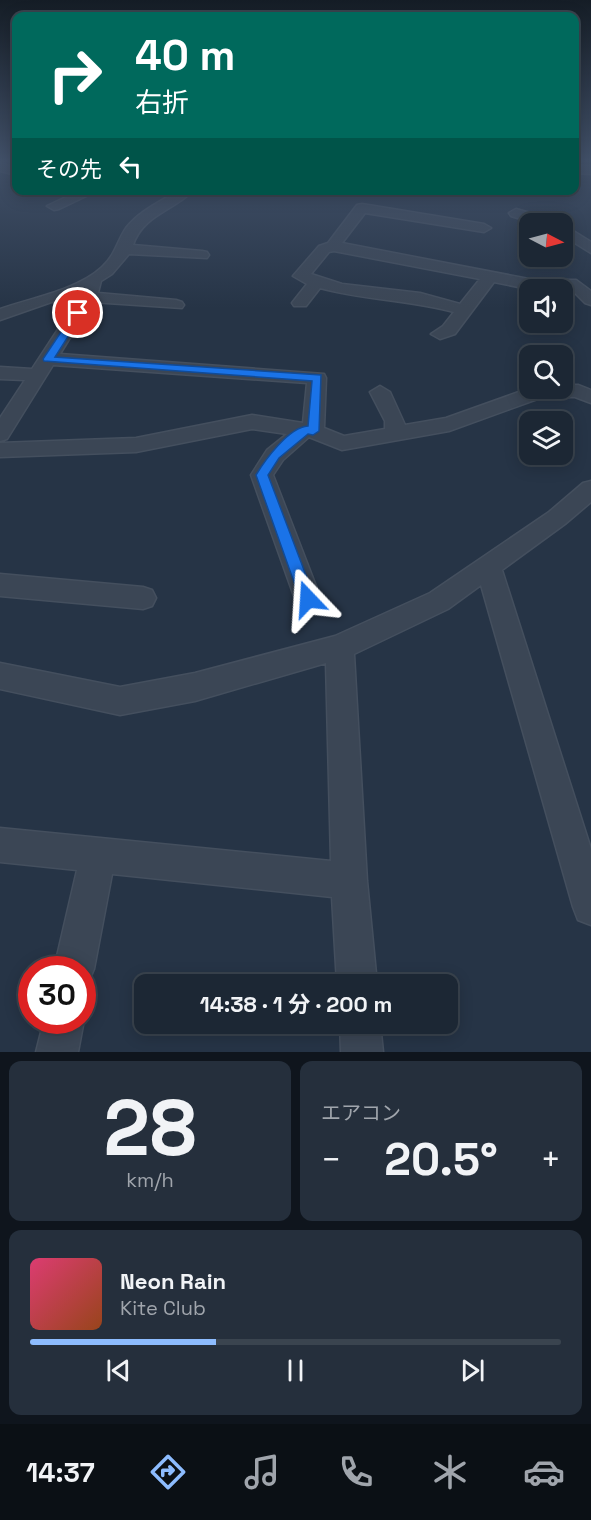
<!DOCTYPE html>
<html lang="ja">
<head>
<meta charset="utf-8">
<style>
  body { margin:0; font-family:"Space Grotesk","Noto Sans JP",sans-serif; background:#252f3c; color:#f1f3f6; height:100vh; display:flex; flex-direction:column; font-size:22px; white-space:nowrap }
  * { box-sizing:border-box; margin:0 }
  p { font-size:20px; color:#a0a5ac }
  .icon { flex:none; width:33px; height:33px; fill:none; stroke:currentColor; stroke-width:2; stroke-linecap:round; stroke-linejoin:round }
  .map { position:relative; height:1052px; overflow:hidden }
  .side { display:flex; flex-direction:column; gap:9px; padding:9px; background:#0f151d; flex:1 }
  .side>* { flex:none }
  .guide { position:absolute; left:12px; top:12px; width:567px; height:183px; border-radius:12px; box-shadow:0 3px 15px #0003,0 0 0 2px #3a444f; background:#00695c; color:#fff; overflow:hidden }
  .needle { width:39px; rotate:96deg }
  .buttons { position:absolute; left:519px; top:213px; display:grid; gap:12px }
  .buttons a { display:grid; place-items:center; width:54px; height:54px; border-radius:12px; background:#1c2734; box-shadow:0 3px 15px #0003,0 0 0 2px #3a444f; font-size:30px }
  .speed { position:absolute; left:18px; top:956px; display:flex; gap:12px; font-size:30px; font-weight:700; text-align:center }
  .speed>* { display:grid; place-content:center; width:78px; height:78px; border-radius:50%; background:#1c2734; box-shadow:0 3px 15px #0003,0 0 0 2px #3a444f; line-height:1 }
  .speed .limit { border:9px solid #d22; background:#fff; color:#111 }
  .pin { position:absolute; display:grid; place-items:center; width:51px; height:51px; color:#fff; margin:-26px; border:3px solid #fff; border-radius:50%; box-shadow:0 2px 6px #0007 }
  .me { position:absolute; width:66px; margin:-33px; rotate:340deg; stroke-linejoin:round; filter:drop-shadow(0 0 4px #0008) }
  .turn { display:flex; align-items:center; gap:21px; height:126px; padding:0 24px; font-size:27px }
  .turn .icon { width:78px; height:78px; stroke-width:2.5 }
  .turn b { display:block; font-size:42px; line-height:51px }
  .then { display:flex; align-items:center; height:57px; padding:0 24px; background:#0003; gap:12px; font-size:22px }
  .big { font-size:45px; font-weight:700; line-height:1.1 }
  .side .card { flex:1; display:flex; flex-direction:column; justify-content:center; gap:9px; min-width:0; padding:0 21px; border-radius:12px; background:#252f3c }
  .side .dial { align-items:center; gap:0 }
  .dial b { font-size:78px; line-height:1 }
  .song { display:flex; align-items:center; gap:18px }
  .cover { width:72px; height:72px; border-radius:9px; background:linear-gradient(135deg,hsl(340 70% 55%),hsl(20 70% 35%)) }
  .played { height:6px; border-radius:3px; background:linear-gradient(90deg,#8dbcfe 35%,#3a444f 35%) }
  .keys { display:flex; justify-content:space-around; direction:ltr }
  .heat { display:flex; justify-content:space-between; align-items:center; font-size:33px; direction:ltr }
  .side .tiles { flex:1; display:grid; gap:9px; grid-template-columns:1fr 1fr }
  .card:last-child { grid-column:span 2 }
  .trip { position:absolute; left:134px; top:974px; width:324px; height:60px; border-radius:12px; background:#1c2734; box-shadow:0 3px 15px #0003,0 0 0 2px #3a444f; font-weight:700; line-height:60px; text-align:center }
  .dock { display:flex; height:96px; justify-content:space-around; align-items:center; background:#0b1015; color:#a0a5ac }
  .dock .icon { width:42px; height:42px }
  .dock .selected { color:#8dbcfe }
  .dock b { font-size:27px; color:#f1f3f6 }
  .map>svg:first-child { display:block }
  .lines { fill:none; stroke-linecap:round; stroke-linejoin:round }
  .minor-casing { stroke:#444f5e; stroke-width:3 }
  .minor { fill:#3b4655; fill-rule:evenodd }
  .route { fill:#1a73e8; stroke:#114b97; stroke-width:1.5 }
</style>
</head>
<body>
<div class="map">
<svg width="591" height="1052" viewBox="0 0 591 1052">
  <rect width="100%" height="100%" fill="#263446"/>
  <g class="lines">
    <defs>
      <path id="minor" d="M 0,163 L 16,168 L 16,175 L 0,171 Z
        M 574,165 L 591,166 L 591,174 L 574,173 Z
        M 81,190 L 99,190 L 59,209 L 54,210 L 47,206 Z
        M 179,190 L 194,190 C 173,211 143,215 133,245 L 202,251 L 207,252 L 209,255 L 207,258 L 129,254 L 112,274 L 101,281 L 98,293 L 176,300 L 182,302 L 184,305 L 182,308 L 92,302 L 60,354 L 324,374 L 326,378 L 324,428 L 344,436 L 385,429 L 385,421 L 370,392 L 380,386 L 390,392 L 405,425 L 446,418 L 530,388 L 562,388 L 562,385 L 578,385 L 591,390 L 591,403 L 575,397 L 543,397 L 449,431 L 342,450 L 309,437 L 283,460 L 273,475 L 321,599 L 317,607 L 308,610 L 299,607 L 295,599 L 251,475 L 267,450 L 287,434 L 252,429 L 136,452 L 0,457 L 0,443 L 136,438 L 252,415 L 303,423 L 307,383 L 53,365 L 7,439 L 0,441 L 0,418 L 25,380 L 0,379 L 0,367 L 32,369 L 83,291 L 0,320 L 0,309 C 32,298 77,290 102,267 C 116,254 117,241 126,228 C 139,211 161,201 179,190 Z
        M 362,204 L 484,224 L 491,228 L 484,232 L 365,213 L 342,243 L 534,280 L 576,280 L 591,291 L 591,305 L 585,303 L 572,290 L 533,290 L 494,282 L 455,334 L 440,339 L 431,334 L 443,326 L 454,312 C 410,300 364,300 320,288 L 306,306 L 294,306 L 292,303 L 307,284 L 293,276 L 319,246 L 328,243 L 357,205 ZM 334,251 L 480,279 L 460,304 L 420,293 L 342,284 L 311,274 L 329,252 Z
        M 516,209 L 559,221 L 561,224 L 537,224 L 511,216 L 509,213 Z
        M 562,224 L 591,242 L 591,253 L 562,235 Z
        M 591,481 L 591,502 L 565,524 L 502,570 L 591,849 L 591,925 L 578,920 L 573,907 L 481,585 L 448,609 L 354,654 L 367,881 L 377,984 L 337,984 L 332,897 L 112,874 L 94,969 L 88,983 L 82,985 L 82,969 L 54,969 L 77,870 L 0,862 L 0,828 L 331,861 L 326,663 L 195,701 L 120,715 L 0,689 L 0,663 L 120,687 L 195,673 L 335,636 L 430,593 L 549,512 L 583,483 Z
        M 0,574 L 143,587 L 152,590 L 156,598 L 152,606 L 143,609 L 0,596 Z
        M 82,1015 L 84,1020 L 78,1052 L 36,1052 L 44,1020 L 82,1020 Z
        M 340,1023 L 380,1023 L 383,1052 L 341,1052 Z"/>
    </defs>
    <!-- minor casing -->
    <use href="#minor" class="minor-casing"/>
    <!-- minor -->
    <use href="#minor" class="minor"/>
  </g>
  <!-- sky -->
  <linearGradient id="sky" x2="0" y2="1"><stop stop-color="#151d26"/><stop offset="0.52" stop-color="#415068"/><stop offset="1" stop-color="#415068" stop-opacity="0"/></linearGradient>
  <rect width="591" height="308" fill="url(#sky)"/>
  <!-- route -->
  <path class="route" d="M 78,310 L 83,313 L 55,357 L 321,375 L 319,431 L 313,435 L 308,434 L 279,458 L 268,475 L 315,599 L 313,603 L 308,605 L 300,599 L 256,475 C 265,460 289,427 308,426 L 312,381 L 44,361 L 43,359 L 75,311 Z"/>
</svg>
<div class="buttons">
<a><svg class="needle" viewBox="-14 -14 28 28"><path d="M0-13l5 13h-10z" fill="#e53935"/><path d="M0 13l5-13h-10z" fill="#a0a5ac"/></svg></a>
<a><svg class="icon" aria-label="sound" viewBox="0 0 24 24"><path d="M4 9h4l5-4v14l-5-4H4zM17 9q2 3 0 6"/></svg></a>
<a><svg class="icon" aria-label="search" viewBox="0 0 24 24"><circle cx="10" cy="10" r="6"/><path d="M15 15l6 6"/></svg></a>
<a><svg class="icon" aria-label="layers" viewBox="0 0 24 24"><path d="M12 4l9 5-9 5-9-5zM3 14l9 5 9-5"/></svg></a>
</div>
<div class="speed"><div class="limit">30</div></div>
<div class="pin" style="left:78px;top:313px;background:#d93025"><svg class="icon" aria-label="arrive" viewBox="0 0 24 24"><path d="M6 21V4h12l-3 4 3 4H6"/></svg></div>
<svg class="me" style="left:308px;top:599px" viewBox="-20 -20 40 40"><path d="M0-17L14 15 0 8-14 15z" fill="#1a73e8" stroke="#fff" stroke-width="4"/></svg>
<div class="trip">14:38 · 1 分 · 200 m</div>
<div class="guide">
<div class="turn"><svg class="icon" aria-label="right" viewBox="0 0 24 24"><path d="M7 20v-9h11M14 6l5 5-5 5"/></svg><div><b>40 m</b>右折</div></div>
<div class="then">その先<svg class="icon" aria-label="left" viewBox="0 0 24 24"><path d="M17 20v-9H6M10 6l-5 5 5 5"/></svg></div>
</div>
</div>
<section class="side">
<div class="tiles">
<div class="card dial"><b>28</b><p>km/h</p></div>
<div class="card"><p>エアコン</p>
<div class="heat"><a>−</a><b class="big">20.5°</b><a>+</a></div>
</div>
<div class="card">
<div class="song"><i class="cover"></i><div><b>Neon Rain</b><p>Kite Club</p></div></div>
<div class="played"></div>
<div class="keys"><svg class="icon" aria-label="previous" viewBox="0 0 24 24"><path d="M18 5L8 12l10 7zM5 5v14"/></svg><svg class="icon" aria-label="pause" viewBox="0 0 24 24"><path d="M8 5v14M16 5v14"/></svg><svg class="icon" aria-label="next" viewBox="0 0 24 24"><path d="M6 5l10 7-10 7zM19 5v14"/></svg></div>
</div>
</div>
</section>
<nav class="dock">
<b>14:37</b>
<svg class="icon selected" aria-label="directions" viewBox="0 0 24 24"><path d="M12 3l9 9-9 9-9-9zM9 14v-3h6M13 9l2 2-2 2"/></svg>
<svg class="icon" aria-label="music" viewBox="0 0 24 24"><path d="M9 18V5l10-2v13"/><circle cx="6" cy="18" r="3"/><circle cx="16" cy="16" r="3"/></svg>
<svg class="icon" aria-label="phone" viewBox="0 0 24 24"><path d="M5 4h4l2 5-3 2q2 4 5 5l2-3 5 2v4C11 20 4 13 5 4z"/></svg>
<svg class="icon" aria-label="climate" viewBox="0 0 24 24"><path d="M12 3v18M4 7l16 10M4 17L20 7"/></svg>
<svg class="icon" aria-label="car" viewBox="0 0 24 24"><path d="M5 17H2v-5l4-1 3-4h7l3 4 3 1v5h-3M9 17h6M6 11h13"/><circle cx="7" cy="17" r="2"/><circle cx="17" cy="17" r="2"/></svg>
</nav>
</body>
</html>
